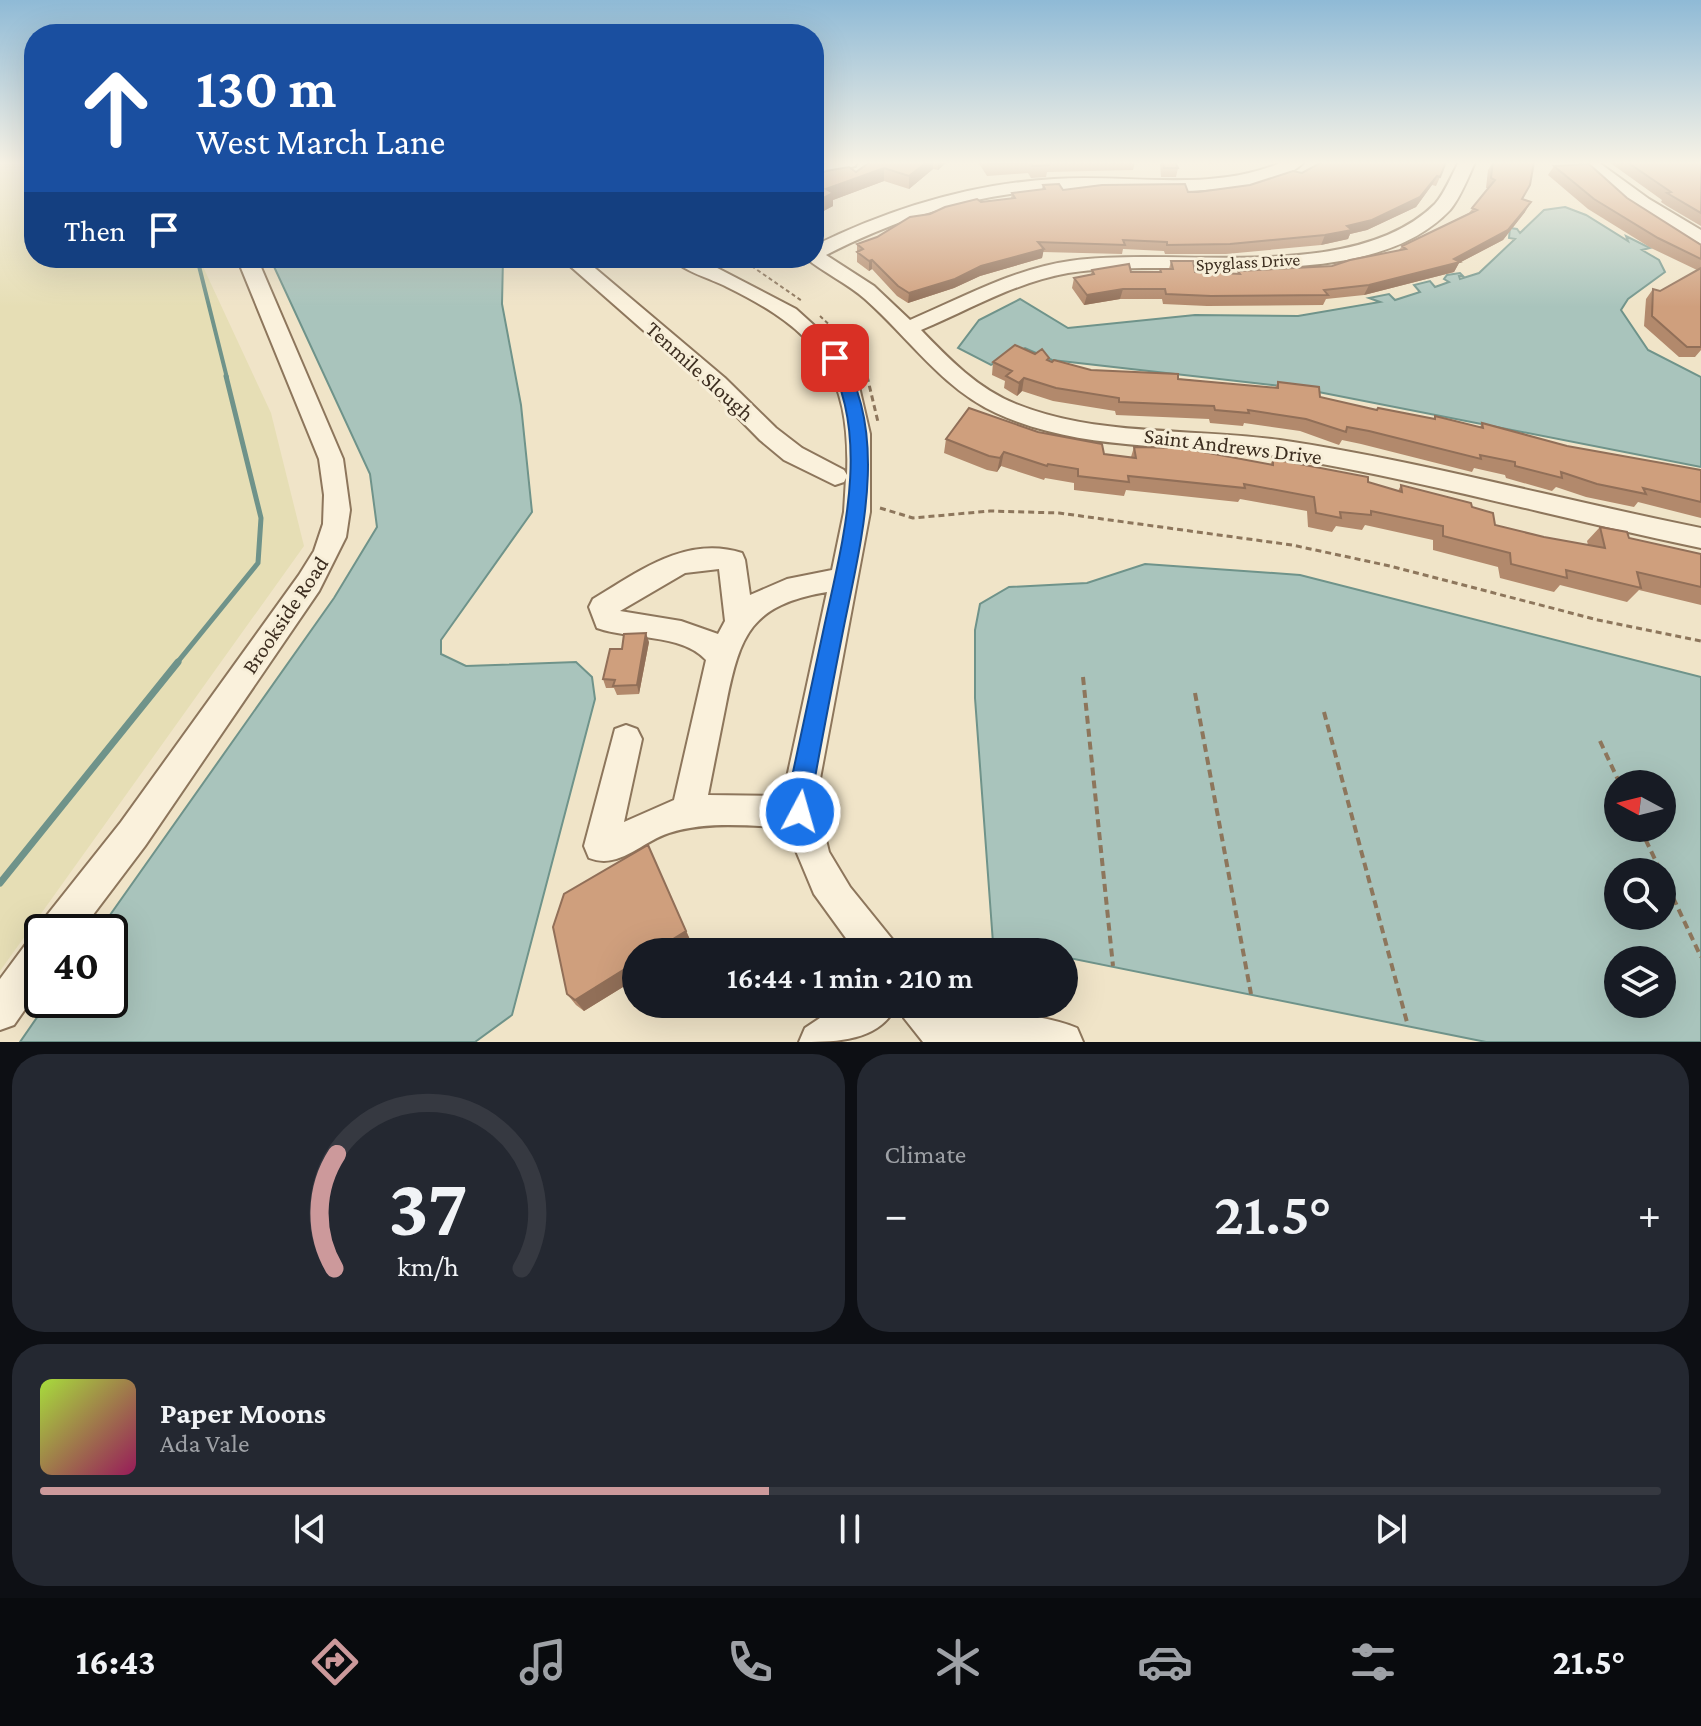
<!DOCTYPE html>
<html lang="en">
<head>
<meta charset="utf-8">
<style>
  body { margin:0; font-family:"Crimson Pro",serif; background:#242831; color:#f1f3f6; height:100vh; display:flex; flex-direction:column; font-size:30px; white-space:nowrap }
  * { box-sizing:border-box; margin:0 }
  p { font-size:26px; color:#9ea1a6 }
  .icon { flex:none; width:44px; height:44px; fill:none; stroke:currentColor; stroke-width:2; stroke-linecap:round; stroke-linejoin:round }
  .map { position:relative; height:1042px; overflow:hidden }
  .sheet { display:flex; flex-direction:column; gap:12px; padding:12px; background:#0d0f14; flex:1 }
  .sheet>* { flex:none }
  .top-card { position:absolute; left:24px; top:24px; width:800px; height:244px; border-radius:32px; box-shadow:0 8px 32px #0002; background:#1a4fa0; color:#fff; overflow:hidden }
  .needle { width:52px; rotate:277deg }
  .tools { position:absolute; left:1604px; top:770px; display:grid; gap:16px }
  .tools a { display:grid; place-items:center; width:72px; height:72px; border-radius:50%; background:#171b24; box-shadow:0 8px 32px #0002; font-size:40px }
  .speed { position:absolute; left:24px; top:914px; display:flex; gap:16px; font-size:40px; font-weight:700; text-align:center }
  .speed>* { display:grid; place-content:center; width:104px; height:104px; border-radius:50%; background:#171b24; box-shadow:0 8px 32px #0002; line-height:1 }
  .speed .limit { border:4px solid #111; border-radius:12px; background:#fff; color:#111 }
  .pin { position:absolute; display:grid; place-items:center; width:68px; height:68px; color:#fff; margin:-34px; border-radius:16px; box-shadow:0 4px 12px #0006 }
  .me { position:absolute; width:88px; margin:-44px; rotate:6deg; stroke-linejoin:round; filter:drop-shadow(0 0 6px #0008) }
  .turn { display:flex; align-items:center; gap:28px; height:168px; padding:0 40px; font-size:36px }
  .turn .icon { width:104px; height:104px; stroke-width:2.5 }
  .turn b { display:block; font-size:56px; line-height:68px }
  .then { display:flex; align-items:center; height:76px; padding:0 40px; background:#0003; gap:16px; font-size:30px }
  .big { font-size:60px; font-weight:600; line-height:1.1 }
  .sheet .widget { flex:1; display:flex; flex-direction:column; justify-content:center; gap:12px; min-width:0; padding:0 28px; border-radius:32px; background:#242831 }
  .sheet .dial { align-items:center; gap:0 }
  .dial svg { height:208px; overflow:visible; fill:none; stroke:#363941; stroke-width:7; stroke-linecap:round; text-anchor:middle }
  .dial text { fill:#f1f3f6; stroke:none }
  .song { display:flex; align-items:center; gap:24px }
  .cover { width:96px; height:96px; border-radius:12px; background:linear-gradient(135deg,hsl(80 70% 55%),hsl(330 70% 35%)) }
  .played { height:8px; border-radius:4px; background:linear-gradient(90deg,#cc999b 45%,#363941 45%) }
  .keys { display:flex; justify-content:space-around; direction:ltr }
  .heat { display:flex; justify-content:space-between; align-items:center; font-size:44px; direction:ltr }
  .sheet .tiles { flex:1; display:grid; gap:12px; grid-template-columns:1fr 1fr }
  .widget:last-child { grid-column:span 2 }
  .trip { position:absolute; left:622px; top:938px; width:456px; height:80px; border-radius:40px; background:#171b24; box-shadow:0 8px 32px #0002; font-weight:600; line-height:80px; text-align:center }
  .tabs { display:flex; height:128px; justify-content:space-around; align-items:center; background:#090b0e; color:#9ea1a6 }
  .tabs .icon { width:56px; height:56px }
  .tabs .active { color:#cc999b }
  .tabs b { font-size:36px; color:#f1f3f6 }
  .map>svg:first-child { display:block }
  .farmland { fill:#e6deb5 }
  .water { fill:#a9c4bc; stroke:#6f938a; stroke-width:2; fill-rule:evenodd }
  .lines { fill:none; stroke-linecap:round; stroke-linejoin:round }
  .stream-far2 { stroke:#6f938a; stroke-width:4 }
  .stream-far1 { stroke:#6f938a; stroke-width:5 }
  .stream { stroke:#6f938a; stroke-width:7 }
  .minor-casing { stroke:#8d765c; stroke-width:4 }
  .path-far2 { stroke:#8d765c; stroke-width:2; stroke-dasharray:4 3; stroke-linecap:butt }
  .path-far1 { stroke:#8d765c; stroke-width:3; stroke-dasharray:6 4; stroke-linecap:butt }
  .path { stroke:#8d765c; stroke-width:4; stroke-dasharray:8 5; stroke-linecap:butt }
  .minor { fill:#faf1dc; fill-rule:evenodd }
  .wall { fill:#b2896c }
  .shaded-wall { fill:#916f58 }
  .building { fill:#cf9f7d; stroke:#916f58; stroke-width:2 }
  .route { fill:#1a73e8; stroke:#114b97; stroke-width:2 }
  .labels { text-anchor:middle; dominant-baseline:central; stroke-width:6; stroke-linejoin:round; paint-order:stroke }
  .far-street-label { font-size:18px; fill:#3d2e20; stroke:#f7eed8 }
  .street-label { font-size:22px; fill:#3d2e20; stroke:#f7eed8 }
</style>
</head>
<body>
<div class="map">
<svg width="1701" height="1042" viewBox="0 0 1701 1042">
  <rect width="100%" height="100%" fill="#f0e4c8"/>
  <!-- farmland -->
  <path class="farmland" d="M 0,162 L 34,162 L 34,258 L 199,258 L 271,413 L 304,546 L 0,971 Z"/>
  <!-- water -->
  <path class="water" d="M 1565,207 L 1586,215 L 1628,241 L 1626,236 L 1650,248 L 1642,250 L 1659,260 L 1665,272 L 1628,299 L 1621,310 L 1648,350 L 1701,377 L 1701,467 L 1298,388 L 1052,360 L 1025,348 L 991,365 L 958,348 L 979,320 L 1020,299 L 1068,328 L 1195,315 L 1298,316 L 1380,302 L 1369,298 L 1389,294 L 1395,300 L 1420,292 L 1414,285 L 1430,281 L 1435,287 L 1449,282 L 1444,279 L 1447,275 L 1460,273 L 1463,276 L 1459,276 L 1460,279 L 1479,273 L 1515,239 L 1509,238 L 1510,228 L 1517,229 L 1520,233 L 1544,210 Z
    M 270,258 L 503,258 L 502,304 L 521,405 L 532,512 L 441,640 L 441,654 L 466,666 L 576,662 L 592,677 L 595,699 L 512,1015 L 475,1042 L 20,1042 L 49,1000 L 110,1000 L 110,932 L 98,932 L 334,598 L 377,527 L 370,474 Z
    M 1145,564 L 1300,575 L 1701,677 L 1701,1042 L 1486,1042 L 1064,957 L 1064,952 L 1040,952 L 993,943 L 975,698 L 975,630 L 980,604 L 1009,587 L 1087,583 ZM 1618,784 L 1662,784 L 1662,828 L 1618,828 ZM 1618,872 L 1662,872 L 1662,916 L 1618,916 ZM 1618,960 L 1662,960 L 1662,1004 L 1618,1004 Z"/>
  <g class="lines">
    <!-- stream-far2 -->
    <path class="stream-far2" d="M 197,258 L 227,378"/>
    <!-- stream-far1 -->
    <path class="stream-far1" d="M 176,664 L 258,563 L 261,518 L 226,376"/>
    <!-- stream -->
    <path class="stream" d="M 0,883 L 178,662"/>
    <defs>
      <path id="minor" d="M 833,162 L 857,162 L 855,166 L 814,178 L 814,167 Z
        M 1283,162 L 1304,162 C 1262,207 1087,185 1023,192 C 953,201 888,223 826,255 L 874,286 L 910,320 C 962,298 1013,269 1070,261 C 1175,246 1353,285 1435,204 C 1445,193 1452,174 1459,162 L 1475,162 C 1469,176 1460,198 1450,210 C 1367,298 1176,255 1068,273 C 1016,282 969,310 921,330 C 949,359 978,389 1016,404 C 1098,437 1193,428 1280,440 C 1421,461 1561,500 1701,528 L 1701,548 C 1561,519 1423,480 1282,457 C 1188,443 1084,454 996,413 C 942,388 909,338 865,299 C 847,283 824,273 806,258 L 814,258 L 814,246 C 889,209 970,184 1054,179 C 1131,174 1210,193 1283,162 Z
        M 1580,162 L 1598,162 L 1649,199 L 1701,230 L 1701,244 L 1637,207 Z
        M 237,258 L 257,258 L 343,459 L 350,510 L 346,537 L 319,591 L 145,846 L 80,932 L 42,932 L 42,985 L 14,1025 L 0,1030 L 0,979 L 29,940 L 40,935 L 44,919 L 121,822 L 299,575 L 314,551 L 323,524 L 324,495 L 319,459 Z
        M 561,258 L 583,258 L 725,378 L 776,428 L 802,448 L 844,470 L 847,475 C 851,372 817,331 727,287 C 710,278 684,272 672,258 L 698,258 L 796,309 L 839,348 L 857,378 L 870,434 L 870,512 L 816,800 L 829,852 L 850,887 L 892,939 L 897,952 L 856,952 L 814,894 L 786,827 C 748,826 706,821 669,833 C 641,842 619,870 589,858 L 584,846 L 615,729 L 626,725 L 637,729 L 642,739 L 624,822 L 674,800 L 706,660 C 681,633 630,640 597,628 L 589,607 L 593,599 C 638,572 686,535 742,553 L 745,560 L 750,595 L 787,579 L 832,570 L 844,512 L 846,478 L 844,482 L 835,485 L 784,460 L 760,440 L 709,388 ZM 719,569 L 725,621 L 718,634 L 681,621 L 620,611 L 685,573 ZM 827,592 L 783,796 L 708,795 C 714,764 720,734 726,704 C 740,634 751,605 827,592 Z
        M 841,1004 L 897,1004 C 881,1042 835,1042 799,1042 L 805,1028 Z
        M 899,1004 L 942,1004 L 950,1014 C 992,1013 1038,1012 1077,1028 L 1083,1042 L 923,1042 L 904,1018 Z"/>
    </defs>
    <!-- minor casing -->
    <use href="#minor" class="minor-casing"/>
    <!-- path-far2 -->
    <path class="path-far2" d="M 740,258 L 802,301
      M 820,316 L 841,336
      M 857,358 L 868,378"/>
    <!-- path-far1 -->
    <path class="path-far1" d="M 867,376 L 878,422
      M 880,508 L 913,518 L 990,511 L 1059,513 L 1292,545 L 1390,566 L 1598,620 L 1701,641"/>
    <!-- path -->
    <path class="path" d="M 1083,677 L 1113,966
      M 1195,693 L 1251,994
      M 1324,712 L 1408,1026
      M 1600,741 L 1620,784
      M 1640,828 L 1661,872
      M 1662,874 L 1701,957"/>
    <!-- minor -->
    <use href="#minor" class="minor"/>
  </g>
  <!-- wall -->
  <path class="wall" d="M 870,162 L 947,162 L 938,170 L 933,169 L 909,189 L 884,181 L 833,200 L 833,206 L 814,216 Z
    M 978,162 L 1135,162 L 1133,170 L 1047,172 L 1046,177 L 1031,178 L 1028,173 L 987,176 Z
    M 1160,162 L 1175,162 L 1178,168 L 1176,177 L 1161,177 Z
    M 1210,162 L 1231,162 L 1209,164 Z
    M 1322,162 L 1440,177 L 1436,186 L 1432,185 L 1416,207 L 1367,230 L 1350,234 L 1348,239 L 1321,245 L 1226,254 L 1165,254 L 1164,251 L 1123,249 L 1122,254 L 1043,252 L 1042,258 L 980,276 L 954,288 L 908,303 L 897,296 L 872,269 L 869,271 L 857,262 L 857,244 L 877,237 L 930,214 L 981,202 L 1011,198 L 1012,193 L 1042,189 L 1043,185 L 1063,190 L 1198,192 L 1250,185 L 1302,173 Z
    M 1493,162 L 1538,162 L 1537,164 L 1534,162 L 1522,199 L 1525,212 L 1503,240 L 1459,263 L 1454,272 L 1364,295 L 1326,299 L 1323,305 L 1207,306 L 1163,304 L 1162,299 L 1120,299 L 1084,305 L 1072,288 L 1074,278 L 1091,274 L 1092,270 L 1131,272 L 1160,272 L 1160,269 L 1169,269 L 1171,261 L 1195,272 L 1237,274 L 1238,271 L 1332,266 L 1399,250 L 1402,246 L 1469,213 L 1488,188 L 1486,188 L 1488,170 Z
    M 1609,162 L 1701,162 L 1701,226 L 1667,206 L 1661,202 L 1662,200 Z
    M 1554,166 L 1627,198 L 1701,245 L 1701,350 L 1695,357 L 1679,357 L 1644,326 L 1646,299 L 1653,289 L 1660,291 L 1697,270 L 1651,248 L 1588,209 L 1548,175 Z
    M 1035,354 L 1052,362 L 1091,370 L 1275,388 L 1278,382 L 1320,397 L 1376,410 L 1378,408 L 1433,419 L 1435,416 L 1480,427 L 1482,423 L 1567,446 L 1701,470 L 1701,518 L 1638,502 L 1634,507 L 1586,497 L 1556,487 L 1552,491 L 1506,478 L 1505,475 L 1474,468 L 1472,472 L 1361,444 L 1342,440 L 1339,445 L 1300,431 L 1244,423 L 1243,426 L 1210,423 L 1209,419 L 1116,415 L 1115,411 L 1053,401 L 1022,391 L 1017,396 L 1004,388 L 1005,381 L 992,375 L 993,362 Z
    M 1038,432 L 1104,454 L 1131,457 L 1134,447 L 1270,465 L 1273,459 L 1398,491 L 1401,485 L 1472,507 L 1495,525 L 1544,537 L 1588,545 L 1587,541 L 1600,527 L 1629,538 L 1701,554 L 1701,605 L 1639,590 L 1627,602 L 1560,585 L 1554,592 L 1500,578 L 1498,567 L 1433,550 L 1433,540 L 1365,525 L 1362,530 L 1336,526 L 1332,532 L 1308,527 L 1307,511 L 1240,499 L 1238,502 L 1126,490 L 1124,496 L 1074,490 L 1074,483 L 1045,478 L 1044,480 L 1001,466 L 997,472 L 987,470 L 944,453 L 946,439 Z
    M 649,642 L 639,694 L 617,695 L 614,688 L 606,688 L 603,679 L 622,649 Z
    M 648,845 L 692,944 L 679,952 L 636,952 L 636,979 L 584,1011 L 576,1005 L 567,994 L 553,927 L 564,894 Z"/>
  <!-- shaded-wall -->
  <path class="shaded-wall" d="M 927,162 L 933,162 L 933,169 L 909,189 L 909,176 Z
    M 938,162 L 947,162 L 938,170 Z
    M 884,168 L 884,181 L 833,200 L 833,206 L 814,216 L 814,203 L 826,189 Z
    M 1437,176 L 1432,185 L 1416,207 L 1367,230 L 1350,234 L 1348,239 L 1321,245 L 1325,235 L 1347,226 Z
    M 1531,202 L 1525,212 L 1503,240 L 1459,263 L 1454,272 L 1364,295 L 1369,285 Z
    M 1044,249 L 1042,258 L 980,276 L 954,288 L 908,303 L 909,293 L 981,266 Z
    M 872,260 L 872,269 L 869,271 L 869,261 Z
    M 1123,289 L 1120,299 L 1084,305 L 1087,295 Z
    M 1024,378 L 1022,391 L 1017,396 L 1019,383 Z
    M 1004,452 L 1001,466 L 997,472 L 1000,458 Z
    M 646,633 L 649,642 L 639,694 L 637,685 Z
    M 686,931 L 692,944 L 679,952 L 652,952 Z
    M 636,962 L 636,979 L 584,1011 L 575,1000 Z"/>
  <!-- building -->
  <path class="building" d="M 870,162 L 927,162 L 909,176 L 884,168 L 826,189 L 833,193 L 814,203 L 814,177 L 826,171 L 849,167 L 856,172 Z
    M 987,162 L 1029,162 L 989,164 Z
    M 1030,162 L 1046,162 L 1048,165 L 1033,166 Z
    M 1163,162 L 1175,162 L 1178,168 L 1164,168 Z
    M 1322,162 L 1446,162 L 1440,177 L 1437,176 L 1420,197 L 1372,220 L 1347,226 L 1352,230 L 1325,235 L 1230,244 L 1167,245 L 1167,242 L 1123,240 L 1125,245 L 1038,242 L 1044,249 L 981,266 L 955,279 L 909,293 L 898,286 L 872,260 L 869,261 L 857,252 L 863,249 L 857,244 L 877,237 L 910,217 L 930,214 L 945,207 L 977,199 L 981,202 L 1015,198 L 1012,193 L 1045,189 L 1043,185 L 1059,184 L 1063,190 L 1102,185 L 1185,184 L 1188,192 L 1198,192 L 1250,185 L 1293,171 L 1302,173 Z
    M 1493,162 L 1534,162 L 1530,185 L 1522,199 L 1531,202 L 1508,230 L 1454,259 L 1460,262 L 1369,285 L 1324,290 L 1328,295 L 1211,296 L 1166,294 L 1165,289 L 1123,289 L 1087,295 L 1074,278 L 1094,274 L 1092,270 L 1129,264 L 1131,272 L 1161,272 L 1160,269 L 1173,269 L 1171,261 L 1193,261 L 1195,272 L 1240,274 L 1238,271 L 1332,266 L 1350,260 L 1406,249 L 1402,246 L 1477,210 L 1472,208 L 1495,180 L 1491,178 Z
    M 1627,162 L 1701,162 L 1701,213 L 1667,193 L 1671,192 Z
    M 1589,164 L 1627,198 L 1701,245 L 1701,259 L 1658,238 L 1594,199 L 1554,166 Z
    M 1701,268 L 1701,347 L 1687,347 L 1652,316 L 1653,289 L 1660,291 Z
    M 1015,345 L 1035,354 L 1042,349 L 1049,358 L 1047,360 L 1052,362 L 1054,360 L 1091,370 L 1178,374 L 1178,379 L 1278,388 L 1278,382 L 1319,387 L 1320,397 L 1377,410 L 1378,408 L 1435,419 L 1435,416 L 1483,428 L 1482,423 L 1567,446 L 1701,470 L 1701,502 L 1643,488 L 1646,494 L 1597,484 L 1561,472 L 1562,478 L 1515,466 L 1515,462 L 1480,455 L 1481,459 L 1369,431 L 1347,427 L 1346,432 L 1306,419 L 1248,410 L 1249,413 L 1215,410 L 1214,406 L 1119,402 L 1119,398 L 1056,388 L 1024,378 L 1019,383 L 1006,376 L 1012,371 L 993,362 Z
    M 969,408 L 1038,432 L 1102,444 L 1104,454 L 1136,458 L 1134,447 L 1182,448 L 1273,465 L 1273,459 L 1368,477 L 1368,482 L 1402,492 L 1401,485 L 1471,503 L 1472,507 L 1493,513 L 1495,525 L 1544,537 L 1605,548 L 1600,527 L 1627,532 L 1629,538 L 1701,554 L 1701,587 L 1637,572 L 1641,588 L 1566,570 L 1567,578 L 1511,564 L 1510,553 L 1443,536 L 1443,526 L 1371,511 L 1371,515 L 1340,512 L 1341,518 L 1316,513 L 1314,497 L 1244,484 L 1245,488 L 1128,476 L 1129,482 L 1078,476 L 1078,469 L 1048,464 L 1047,466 L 1004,452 L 1000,458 L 989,456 L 946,439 Z
    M 646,633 L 637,685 L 613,686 L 615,680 L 603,679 L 610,649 L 622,649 L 624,634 Z
    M 648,845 L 686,931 L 652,952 L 636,952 L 636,962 L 575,1000 L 567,994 L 553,927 L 564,894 Z"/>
  <!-- sky -->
  <linearGradient id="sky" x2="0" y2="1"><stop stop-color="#8fbad6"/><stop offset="0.53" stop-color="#f8f3e6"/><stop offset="1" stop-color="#f8f3e6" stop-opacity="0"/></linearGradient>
  <rect width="1701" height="307" fill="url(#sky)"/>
  <!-- route -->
  <path class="route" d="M 835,354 L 840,355 C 891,434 860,545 843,631 C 832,687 821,743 811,800 L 812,812 L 808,820 L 800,823 L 792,820 L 787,800 C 799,744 811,688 823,632 C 841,547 873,439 827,358 Z"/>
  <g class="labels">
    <!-- far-street labels -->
    <g class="far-street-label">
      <text transform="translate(1248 262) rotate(-3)">Spyglass Drive</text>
    </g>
    <!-- street labels -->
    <g class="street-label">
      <text transform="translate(700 371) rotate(42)">Tenmile Slough</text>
      <text transform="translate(1233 446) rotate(7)">Saint Andrews Drive</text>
      <text transform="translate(285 615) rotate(-56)">Brookside Road</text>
    </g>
  </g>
</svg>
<div class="tools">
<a><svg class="needle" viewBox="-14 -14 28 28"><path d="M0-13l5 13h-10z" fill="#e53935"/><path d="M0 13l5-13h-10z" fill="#9ea1a6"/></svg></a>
<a><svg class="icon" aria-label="search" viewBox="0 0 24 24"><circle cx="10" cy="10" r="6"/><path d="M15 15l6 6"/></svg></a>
<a><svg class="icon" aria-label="layers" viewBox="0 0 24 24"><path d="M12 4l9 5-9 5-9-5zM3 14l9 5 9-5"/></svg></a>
</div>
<div class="speed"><div class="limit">40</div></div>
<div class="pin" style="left:835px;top:358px;background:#d93025"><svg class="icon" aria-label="arrive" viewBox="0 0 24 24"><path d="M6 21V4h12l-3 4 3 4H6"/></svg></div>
<svg class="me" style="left:800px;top:812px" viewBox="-20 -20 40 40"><circle r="17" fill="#1a73e8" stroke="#fff" stroke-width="3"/><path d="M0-11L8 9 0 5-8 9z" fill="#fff"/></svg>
<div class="trip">16:44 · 1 min · 210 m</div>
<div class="top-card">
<div class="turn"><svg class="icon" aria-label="ahead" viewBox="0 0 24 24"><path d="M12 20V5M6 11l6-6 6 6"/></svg><div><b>130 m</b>West March Lane</div></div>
<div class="then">Then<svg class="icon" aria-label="arrive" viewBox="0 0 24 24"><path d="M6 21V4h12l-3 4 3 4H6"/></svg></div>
</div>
</div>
<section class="sheet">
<div class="tiles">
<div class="widget dial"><svg viewBox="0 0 100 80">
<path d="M14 69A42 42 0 1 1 86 69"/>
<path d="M14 69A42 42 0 0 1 15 25" stroke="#cc999b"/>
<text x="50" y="56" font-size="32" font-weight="700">37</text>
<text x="50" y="72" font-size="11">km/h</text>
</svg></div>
<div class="widget"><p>Climate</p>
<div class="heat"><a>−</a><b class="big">21.5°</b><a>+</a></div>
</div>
<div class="widget">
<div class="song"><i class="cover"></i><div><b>Paper Moons</b><p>Ada Vale</p></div></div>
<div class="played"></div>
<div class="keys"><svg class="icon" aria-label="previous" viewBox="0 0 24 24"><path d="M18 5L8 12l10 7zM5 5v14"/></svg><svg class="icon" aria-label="pause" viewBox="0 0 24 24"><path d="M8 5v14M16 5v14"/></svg><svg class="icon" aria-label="next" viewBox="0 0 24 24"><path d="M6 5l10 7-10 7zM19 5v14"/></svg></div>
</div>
</div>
</section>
<nav class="tabs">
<b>16:43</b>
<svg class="icon active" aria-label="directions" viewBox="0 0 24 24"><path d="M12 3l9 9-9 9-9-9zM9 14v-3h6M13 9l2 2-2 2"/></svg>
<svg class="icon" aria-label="music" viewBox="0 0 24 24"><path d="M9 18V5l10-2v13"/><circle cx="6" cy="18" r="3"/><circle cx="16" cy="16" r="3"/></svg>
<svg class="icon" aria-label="phone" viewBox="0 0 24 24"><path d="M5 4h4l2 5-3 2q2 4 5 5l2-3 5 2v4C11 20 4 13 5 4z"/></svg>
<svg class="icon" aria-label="climate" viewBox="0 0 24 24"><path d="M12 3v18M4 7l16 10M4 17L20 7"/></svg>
<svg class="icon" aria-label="car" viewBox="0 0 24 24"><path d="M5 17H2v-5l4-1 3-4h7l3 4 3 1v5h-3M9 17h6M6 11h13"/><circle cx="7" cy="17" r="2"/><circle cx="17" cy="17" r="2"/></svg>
<svg class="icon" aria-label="filters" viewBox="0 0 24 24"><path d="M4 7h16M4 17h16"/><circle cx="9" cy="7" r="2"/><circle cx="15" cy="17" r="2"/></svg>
<b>21.5°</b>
</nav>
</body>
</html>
